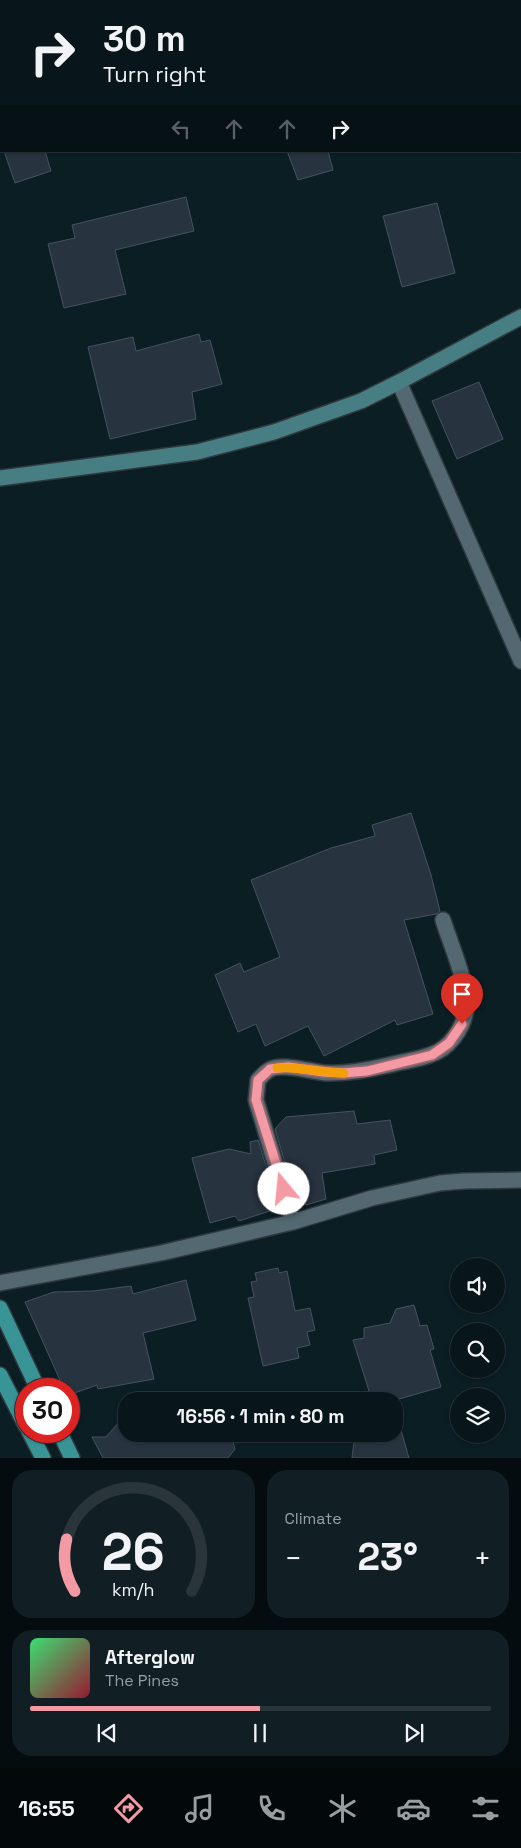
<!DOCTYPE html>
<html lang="en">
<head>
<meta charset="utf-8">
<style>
  body { margin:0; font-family:"Space Grotesk",sans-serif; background:#111f24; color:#f1f3f6; height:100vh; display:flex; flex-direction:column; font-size:19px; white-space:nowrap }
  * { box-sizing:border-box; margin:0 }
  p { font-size:16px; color:#989fa3 }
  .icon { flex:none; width:28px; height:28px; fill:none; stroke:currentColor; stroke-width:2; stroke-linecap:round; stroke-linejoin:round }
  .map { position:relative; height:1458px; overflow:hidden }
  .sheet { display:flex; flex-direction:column; gap:12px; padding:12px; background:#040c0f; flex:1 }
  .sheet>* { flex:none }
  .banner { position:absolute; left:0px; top:0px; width:521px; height:152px; box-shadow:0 1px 4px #0004,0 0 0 1px #29353a; background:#08161b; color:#f1f3f6; overflow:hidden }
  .fabs { position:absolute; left:450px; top:1258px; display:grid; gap:10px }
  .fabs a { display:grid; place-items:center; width:55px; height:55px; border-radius:50%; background:#08161b; box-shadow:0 1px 4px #0004,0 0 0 1px #29353a; font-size:25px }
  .speed { position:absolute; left:15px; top:1378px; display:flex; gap:10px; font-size:25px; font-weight:700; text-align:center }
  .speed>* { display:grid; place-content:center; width:65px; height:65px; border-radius:50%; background:#08161b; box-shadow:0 1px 4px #0004,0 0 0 1px #29353a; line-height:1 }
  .speed .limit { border:8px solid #d22; background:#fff; color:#111 }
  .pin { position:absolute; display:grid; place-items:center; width:42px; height:42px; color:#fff; margin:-51px -21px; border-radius:50% 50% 50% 0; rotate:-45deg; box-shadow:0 0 5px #0007 }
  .pin .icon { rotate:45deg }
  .me { position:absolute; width:55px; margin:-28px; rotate:343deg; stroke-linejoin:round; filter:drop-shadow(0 0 4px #0008) }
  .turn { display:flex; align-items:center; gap:18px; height:105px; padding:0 20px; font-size:22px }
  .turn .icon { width:65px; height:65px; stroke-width:2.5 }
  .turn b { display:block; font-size:35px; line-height:42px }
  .lanes { display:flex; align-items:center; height:48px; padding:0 20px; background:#0003; justify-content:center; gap:25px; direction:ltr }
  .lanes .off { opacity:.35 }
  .big { font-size:38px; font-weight:700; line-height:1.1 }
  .sheet .card { flex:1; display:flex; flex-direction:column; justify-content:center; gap:8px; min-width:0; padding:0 18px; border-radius:20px; background:#111f24 }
  .sheet .dial { align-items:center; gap:0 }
  .dial svg { height:130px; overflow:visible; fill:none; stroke:#29353a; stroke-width:7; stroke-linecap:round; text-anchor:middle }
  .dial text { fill:#f1f3f6; stroke:none }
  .song { display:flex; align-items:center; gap:15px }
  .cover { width:60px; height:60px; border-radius:8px; background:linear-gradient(135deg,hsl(140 70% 55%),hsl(350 70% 35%)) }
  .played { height:5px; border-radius:2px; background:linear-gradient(90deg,#f49aa4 50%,#29353a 50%) }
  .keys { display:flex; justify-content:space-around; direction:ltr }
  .heat { display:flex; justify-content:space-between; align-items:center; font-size:28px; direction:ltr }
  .sheet .tiles { flex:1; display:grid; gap:12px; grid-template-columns:1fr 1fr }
  .card:last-child { grid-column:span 2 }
  .trip { position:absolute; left:118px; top:1392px; width:285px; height:50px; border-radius:20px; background:#08161b; box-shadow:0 1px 4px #0004,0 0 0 1px #29353a; font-weight:700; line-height:50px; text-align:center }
  .tabs { display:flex; height:80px; justify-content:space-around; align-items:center; background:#03090b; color:#989fa3 }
  .tabs .icon { width:35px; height:35px }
  .tabs .active { color:#f49aa4 }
  .tabs b { font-size:22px; color:#f1f3f6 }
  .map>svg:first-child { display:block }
  .building { fill:#283340; stroke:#475260 }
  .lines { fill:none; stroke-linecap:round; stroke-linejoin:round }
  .street-casing { stroke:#2f383d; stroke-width:18 }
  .secondary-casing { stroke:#2f383d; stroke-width:18 }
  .primary-casing { stroke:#2f383d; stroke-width:18 }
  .street { stroke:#536870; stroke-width:15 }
  .secondary { stroke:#467e83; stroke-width:15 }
  .primary { stroke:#399496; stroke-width:15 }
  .route-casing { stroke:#9f646b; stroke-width:12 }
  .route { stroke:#f49aa4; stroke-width:9 }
  .slow { stroke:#f59e0b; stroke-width:9 }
</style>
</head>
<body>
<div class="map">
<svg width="521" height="1458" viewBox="0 0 521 1458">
  <rect width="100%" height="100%" fill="#0b1e24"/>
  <!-- building -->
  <path class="building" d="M 4,151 L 45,151 L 51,171 L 15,183 Z
    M 287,151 L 328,151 L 333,170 L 298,180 Z
    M 186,197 L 194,231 L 115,250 L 126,294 L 64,308 L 48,244 L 75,238 L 72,225 Z
    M 437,203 L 455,273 L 402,287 L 383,216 Z
    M 199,334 L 201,342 L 210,340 L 222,384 L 192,392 L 196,419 L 110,439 L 88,347 L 133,337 L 136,351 Z
    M 479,382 L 503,439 L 457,459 L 432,401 Z
    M 411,813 L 431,875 L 440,911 L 436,914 L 404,920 L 433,1014 L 397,1025 L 395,1020 L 324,1056 L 308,1026 L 265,1046 L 256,1024 L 238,1032 L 215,975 L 240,963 L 244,972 L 280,957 L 251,880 L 331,848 L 375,836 L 372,825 Z
    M 354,1111 L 357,1124 L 390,1120 L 397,1150 L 374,1155 L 375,1164 L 322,1173 L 326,1199 L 306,1205 L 301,1188 L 294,1194 L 275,1129 L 286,1117 Z
    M 258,1140 L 279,1208 L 239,1221 L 235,1216 L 210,1223 L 192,1158 L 229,1149 L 251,1154 L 250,1142 Z
    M 278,1268 L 279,1273 L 287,1271 L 295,1311 L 310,1308 L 315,1330 L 307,1332 L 310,1345 L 297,1348 L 299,1358 L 263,1366 L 248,1298 L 254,1297 L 251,1282 L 257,1281 L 255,1273 Z
    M 186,1280 L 196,1320 L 143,1333 L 154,1379 L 98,1389 L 97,1385 L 69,1395 L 69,1389 L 64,1389 L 25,1302 L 54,1292 L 93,1291 L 131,1286 L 133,1294 Z
    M 414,1305 L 420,1326 L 427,1325 L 434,1349 L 430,1350 L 441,1387 L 392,1401 L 359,1401 L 359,1394 L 369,1391 L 353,1340 L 364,1338 L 364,1328 L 390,1323 L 396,1309 Z
    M 394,1406 L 409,1458 L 352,1458 L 355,1434 L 394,1434 Z
    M 126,1414 L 126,1434 L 231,1434 L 235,1449 L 228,1458 L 103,1458 L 92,1437 L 106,1437 Z"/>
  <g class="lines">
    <defs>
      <path id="street" d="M 142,0 L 143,1
        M 483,0 L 484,1
        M 520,76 L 521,79
        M 399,382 L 521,661
        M 293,1222 L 256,1100 L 258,1080 C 261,1077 265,1072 269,1070 C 281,1062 311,1072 326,1073 C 348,1074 368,1070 389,1065 C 403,1061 417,1060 430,1055 C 449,1049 464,1028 466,1009 C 468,982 451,946 443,920
        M 0,1283 L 161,1253 L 293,1222 L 372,1198 L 440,1183 L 464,1181 L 521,1180"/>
      <path id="secondary" d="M 0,478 L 197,452 L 274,432 L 361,401 L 399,382 L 521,317"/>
      <path id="primary" d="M 0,1308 L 38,1389
        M 0,1375 L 26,1426
        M 29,1431 L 43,1458
        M 59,1431 L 72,1458"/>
    </defs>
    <!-- street casing -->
    <use href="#street" class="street-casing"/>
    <!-- secondary casing -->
    <use href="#secondary" class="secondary-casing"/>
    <!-- primary casing -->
    <use href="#primary" class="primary-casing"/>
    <!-- street -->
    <use href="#street" class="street"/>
    <!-- secondary -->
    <use href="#secondary" class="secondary"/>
    <!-- primary -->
    <use href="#primary" class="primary"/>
  </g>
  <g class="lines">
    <defs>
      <path id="route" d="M 284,1189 L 256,1100 L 258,1080 L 270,1069 L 288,1067 L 324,1072 L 343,1073 L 367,1071 L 432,1055 L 449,1043 L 462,1024"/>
    </defs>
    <!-- route casing -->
    <use href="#route" class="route-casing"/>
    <!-- route -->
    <use href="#route" class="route"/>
    <!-- slow -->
    <path class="slow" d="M 277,1068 C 299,1066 322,1073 344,1073"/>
  </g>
</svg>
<div class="fabs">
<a><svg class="icon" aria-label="sound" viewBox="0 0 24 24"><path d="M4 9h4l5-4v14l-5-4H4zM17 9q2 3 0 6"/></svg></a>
<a><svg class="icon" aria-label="search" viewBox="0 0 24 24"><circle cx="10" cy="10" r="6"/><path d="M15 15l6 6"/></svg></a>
<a><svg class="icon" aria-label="layers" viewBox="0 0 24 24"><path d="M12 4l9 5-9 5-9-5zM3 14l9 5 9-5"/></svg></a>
</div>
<div class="speed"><div class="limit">30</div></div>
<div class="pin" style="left:462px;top:1024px;background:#d93025"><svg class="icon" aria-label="arrive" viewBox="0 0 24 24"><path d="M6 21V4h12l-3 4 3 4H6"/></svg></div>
<svg class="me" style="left:284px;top:1189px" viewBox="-20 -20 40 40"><circle r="19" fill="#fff"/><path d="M0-13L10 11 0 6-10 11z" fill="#f49aa4"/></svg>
<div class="trip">16:56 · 1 min · 80 m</div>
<div class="banner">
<div class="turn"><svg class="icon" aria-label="right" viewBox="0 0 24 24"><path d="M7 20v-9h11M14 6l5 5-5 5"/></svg><div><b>30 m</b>Turn right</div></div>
<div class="lanes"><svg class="icon off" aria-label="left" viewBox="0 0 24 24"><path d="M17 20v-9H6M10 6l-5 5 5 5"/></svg><svg class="icon off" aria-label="ahead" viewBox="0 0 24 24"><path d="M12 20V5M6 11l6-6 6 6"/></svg><svg class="icon off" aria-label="ahead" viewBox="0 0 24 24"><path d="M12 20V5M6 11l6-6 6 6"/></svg><svg class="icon" aria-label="right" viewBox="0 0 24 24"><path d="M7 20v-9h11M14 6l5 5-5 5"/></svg></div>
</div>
</div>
<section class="sheet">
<div class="tiles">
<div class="card dial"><svg viewBox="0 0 100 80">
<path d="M14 69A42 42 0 1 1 86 69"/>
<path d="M14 69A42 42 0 0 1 9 37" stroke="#f49aa4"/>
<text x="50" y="56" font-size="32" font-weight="700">26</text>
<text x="50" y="72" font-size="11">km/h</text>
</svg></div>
<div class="card"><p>Climate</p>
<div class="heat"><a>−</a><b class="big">23°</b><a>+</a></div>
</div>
<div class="card">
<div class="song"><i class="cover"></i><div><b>Afterglow</b><p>The Pines</p></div></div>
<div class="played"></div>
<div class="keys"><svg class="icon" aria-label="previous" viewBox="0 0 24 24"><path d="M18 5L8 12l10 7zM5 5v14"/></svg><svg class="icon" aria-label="pause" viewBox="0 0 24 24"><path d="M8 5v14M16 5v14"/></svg><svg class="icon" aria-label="next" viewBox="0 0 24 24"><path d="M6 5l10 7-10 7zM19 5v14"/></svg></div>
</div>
</div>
</section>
<nav class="tabs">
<b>16:55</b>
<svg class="icon active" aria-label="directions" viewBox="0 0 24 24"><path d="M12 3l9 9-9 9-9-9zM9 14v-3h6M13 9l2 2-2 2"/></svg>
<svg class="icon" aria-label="music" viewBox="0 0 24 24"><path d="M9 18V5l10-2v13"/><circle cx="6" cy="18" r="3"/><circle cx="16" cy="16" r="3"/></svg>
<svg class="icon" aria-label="phone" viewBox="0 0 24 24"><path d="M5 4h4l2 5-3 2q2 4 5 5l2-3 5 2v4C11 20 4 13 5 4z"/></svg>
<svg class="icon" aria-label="climate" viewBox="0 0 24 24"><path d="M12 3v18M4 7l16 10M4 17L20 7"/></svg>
<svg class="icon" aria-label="car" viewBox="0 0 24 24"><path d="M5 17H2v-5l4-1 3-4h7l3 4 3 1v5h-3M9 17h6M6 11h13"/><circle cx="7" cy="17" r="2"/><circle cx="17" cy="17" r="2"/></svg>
<svg class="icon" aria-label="filters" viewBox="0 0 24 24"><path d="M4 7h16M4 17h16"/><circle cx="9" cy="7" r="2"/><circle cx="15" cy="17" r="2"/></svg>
</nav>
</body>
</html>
